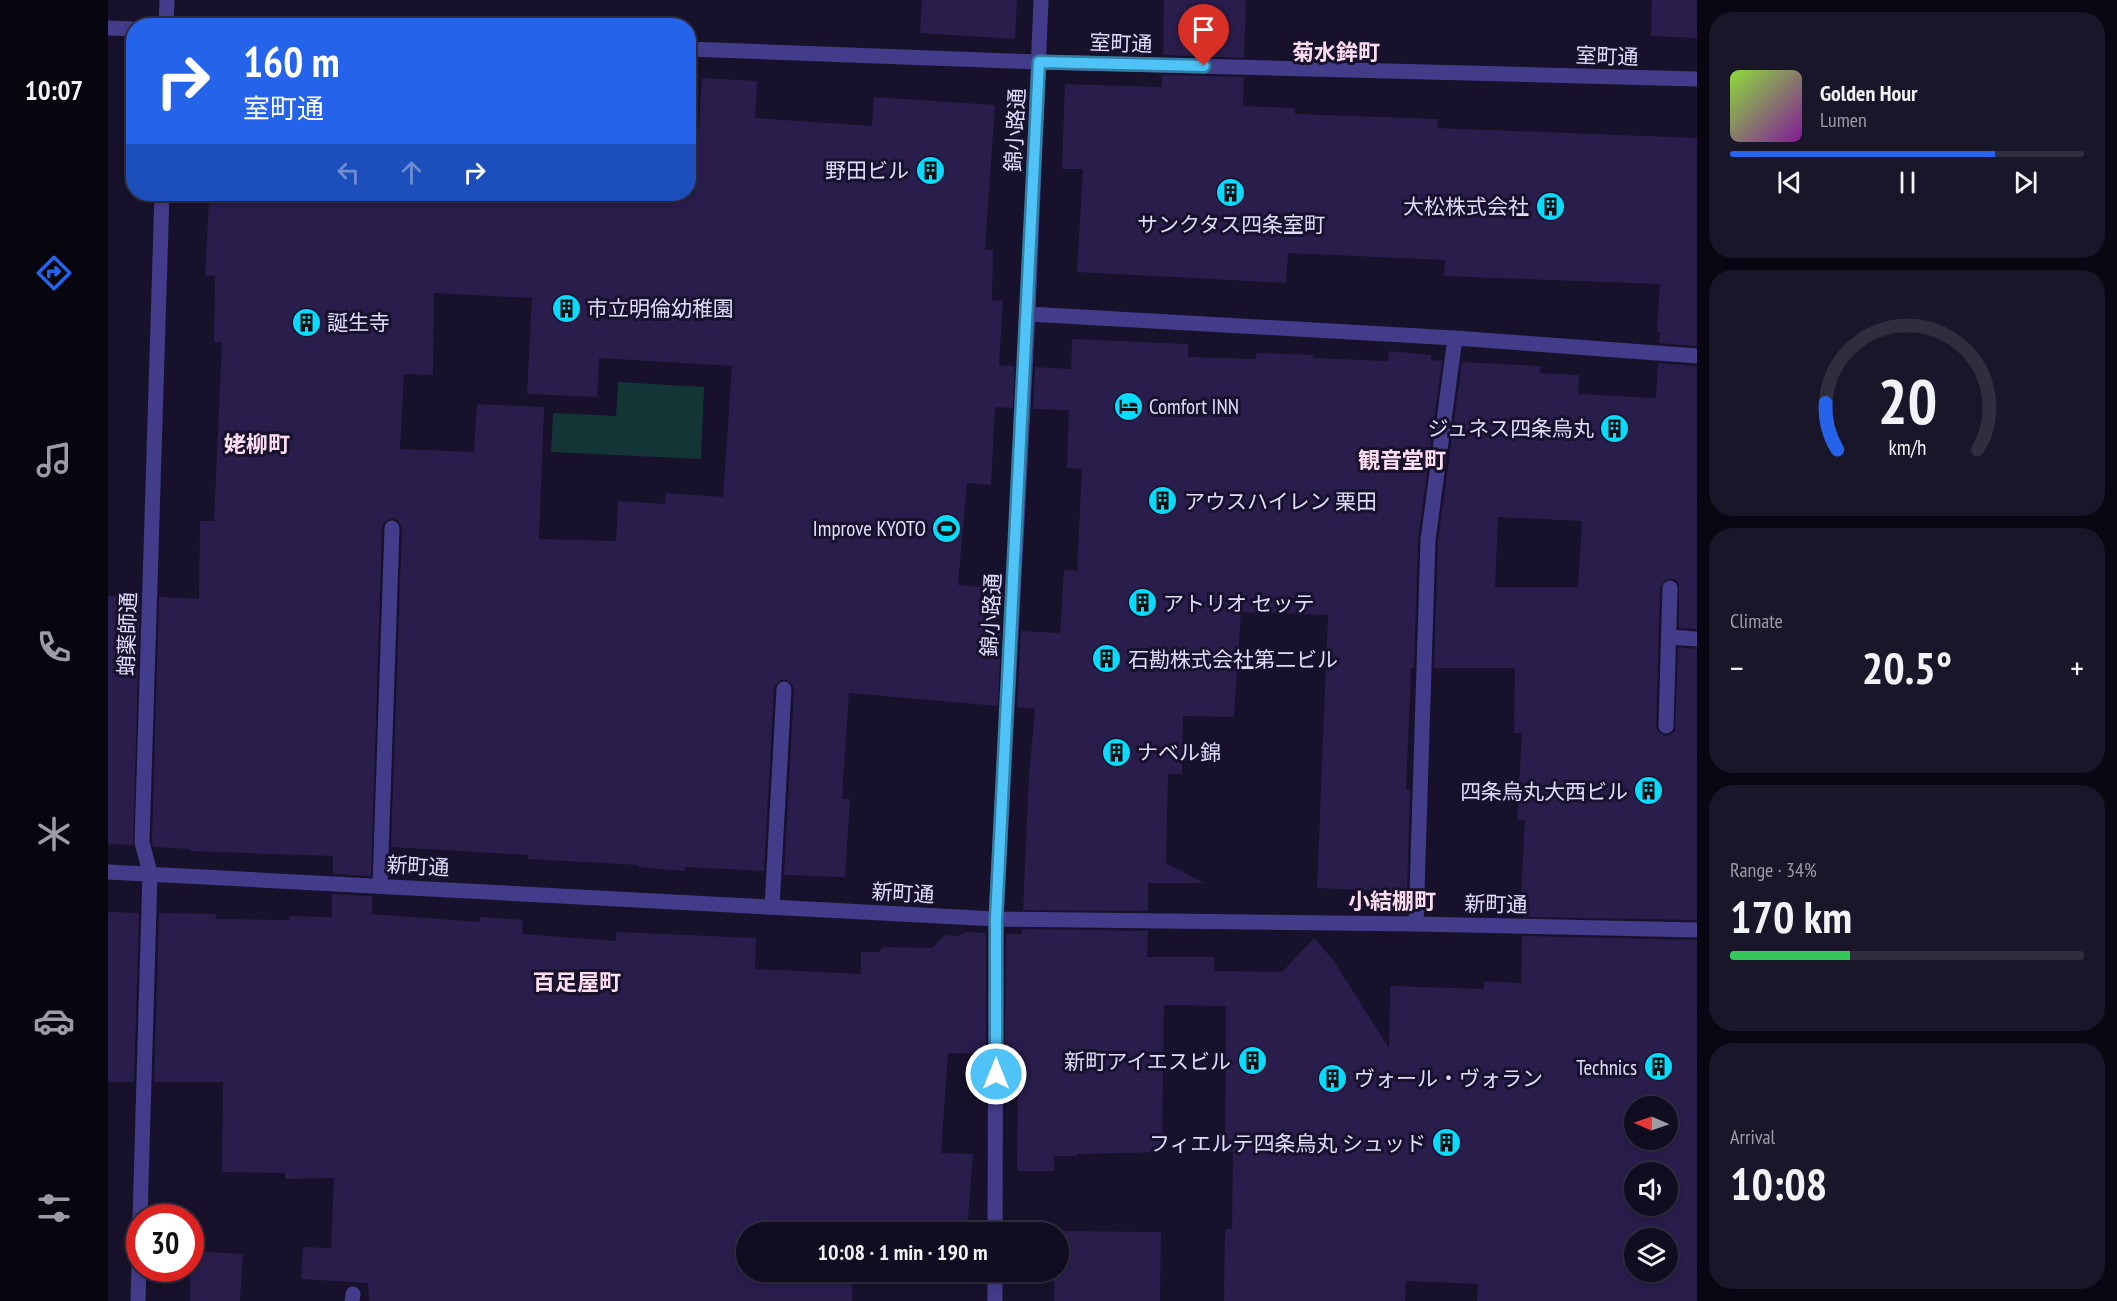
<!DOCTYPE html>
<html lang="en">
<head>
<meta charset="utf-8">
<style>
  body { margin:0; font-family:"PT Sans Narrow","Noto Sans JP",sans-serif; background:#1a1629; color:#f1f3f6; height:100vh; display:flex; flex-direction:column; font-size:22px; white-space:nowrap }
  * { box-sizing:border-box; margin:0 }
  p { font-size:20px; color:#9c9ca5 }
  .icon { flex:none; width:33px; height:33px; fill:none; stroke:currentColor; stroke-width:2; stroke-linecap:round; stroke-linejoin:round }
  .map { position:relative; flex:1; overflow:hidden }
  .details { display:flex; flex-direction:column; gap:12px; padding:12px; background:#090712; width:420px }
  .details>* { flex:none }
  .top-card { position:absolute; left:18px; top:18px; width:570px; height:183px; border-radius:24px; box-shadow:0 3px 9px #0003,0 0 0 2px #302d3e; background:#2563eb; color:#fff; overflow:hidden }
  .needle { width:39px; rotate:272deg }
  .controls { position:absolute; left:1516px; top:1096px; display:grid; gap:12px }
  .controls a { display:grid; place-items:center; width:54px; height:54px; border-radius:50%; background:#110d20; box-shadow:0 3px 9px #0003,0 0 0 2px #302d3e; font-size:30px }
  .speed { position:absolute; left:18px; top:1204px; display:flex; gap:12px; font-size:30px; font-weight:700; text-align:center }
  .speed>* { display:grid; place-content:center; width:78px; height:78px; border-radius:50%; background:#110d20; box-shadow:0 3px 9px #0003,0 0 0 2px #302d3e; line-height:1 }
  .speed .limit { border:9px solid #d22; background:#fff; color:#111 }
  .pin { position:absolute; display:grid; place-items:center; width:51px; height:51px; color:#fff; margin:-62px -26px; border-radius:50% 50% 50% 0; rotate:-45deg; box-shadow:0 0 6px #0007 }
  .pin .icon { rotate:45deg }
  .me { position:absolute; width:66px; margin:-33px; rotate:0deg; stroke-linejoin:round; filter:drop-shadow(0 0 4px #0008) }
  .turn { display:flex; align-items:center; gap:21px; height:126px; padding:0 18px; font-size:27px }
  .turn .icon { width:78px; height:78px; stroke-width:2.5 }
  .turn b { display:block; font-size:42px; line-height:51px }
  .lanes { display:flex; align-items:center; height:57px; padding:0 18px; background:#0003; justify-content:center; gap:30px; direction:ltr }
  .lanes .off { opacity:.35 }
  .big { font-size:45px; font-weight:800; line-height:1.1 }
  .details .card { flex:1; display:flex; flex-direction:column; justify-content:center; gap:9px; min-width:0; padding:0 21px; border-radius:24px; background:#1a1629 }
  .details .dial { align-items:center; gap:0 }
  .dial svg { height:156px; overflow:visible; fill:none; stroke:#302d3e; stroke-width:7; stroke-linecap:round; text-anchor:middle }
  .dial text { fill:#f1f3f6; stroke:none }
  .song { display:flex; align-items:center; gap:18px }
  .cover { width:72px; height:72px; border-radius:9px; background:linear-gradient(135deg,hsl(90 70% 55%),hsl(290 70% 35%)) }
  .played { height:6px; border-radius:3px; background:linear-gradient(90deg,#2563eb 75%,#302d3e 75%) }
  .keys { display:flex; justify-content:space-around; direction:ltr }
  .heat { display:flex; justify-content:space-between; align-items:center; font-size:33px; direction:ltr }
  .charge { height:9px; border-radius:4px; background:linear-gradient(90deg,#34c759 34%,#302d3e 0) }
  .trip { position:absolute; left:628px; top:1222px; width:333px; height:60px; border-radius:30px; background:#110d20; box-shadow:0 3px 9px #0003,0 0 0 2px #302d3e; font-weight:800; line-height:60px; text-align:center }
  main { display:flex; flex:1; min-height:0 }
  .dock { display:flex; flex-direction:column; width:108px; justify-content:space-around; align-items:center; background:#07050d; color:#9c9ca5 }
  .dock .icon { width:42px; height:42px }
  .dock .active { color:#2563eb }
  .dock b { font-size:27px; color:#f1f3f6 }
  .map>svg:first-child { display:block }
  .green { fill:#143535 }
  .building { fill:#291d4c; fill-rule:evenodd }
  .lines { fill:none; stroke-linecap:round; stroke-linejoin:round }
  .minor { stroke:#433c8a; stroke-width:15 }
  .route-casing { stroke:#337fa1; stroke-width:15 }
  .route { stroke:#4fc3f7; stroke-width:10 }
  .labels { text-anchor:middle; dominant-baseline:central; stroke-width:6; stroke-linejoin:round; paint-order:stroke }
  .street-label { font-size:21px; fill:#e1dbff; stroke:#17112b }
  .poi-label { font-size:21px; fill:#e1dbff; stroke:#17112b; text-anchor:end }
  .neighbourhood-label { font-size:22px; font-weight:bold; fill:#ffddf1; stroke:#17112b }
</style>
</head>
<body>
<main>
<nav class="dock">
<b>10:07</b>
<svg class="icon active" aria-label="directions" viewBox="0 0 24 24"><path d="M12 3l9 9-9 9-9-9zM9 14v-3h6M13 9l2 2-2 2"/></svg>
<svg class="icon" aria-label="music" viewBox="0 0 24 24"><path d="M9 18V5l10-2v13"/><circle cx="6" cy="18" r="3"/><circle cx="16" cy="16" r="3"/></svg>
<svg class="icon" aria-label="phone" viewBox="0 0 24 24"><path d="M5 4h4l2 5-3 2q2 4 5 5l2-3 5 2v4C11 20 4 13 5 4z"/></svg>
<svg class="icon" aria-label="climate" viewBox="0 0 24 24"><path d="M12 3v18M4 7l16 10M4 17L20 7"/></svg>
<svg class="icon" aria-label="car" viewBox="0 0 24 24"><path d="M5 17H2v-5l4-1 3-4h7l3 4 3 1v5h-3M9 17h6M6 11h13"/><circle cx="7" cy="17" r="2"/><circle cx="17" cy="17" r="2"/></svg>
<svg class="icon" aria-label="filters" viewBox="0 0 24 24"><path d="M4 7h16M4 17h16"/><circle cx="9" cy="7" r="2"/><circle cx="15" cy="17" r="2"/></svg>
</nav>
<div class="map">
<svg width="1589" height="1301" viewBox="0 0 1589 1301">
  <rect width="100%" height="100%" fill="#17112b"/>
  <!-- green -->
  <path class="green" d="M 510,382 L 596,387 L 593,459 L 443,452 L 445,413 L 508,416 Z"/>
  <!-- building -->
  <path class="building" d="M 814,0 L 909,0 L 907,39 L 812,33 Z
    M 1056,0 L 1138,0 L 1136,58 L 1055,55 Z
    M 1544,0 L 1589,0 L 1589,38 L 1543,36 Z
    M 1054,75 L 1136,77 L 1135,106 L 1187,108 L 1187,114 L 1330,119 L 1329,128 L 1589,138 L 1589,346 L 1551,343 L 1552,332 L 1549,332 L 1552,284 L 1336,276 L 1337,260 L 1180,253 L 1178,283 L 969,272 L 975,169 L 954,169 L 957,84 L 1054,87 Z
    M 594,78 L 649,81 L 647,118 L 764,126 L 766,97 L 887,105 L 877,250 L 885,250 L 884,300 L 895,301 L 891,365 L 907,366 L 905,408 L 887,407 L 883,485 L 859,483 L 850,585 L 885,588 L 882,630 L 893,631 L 890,706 L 741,693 L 734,799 L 742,799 L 737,877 L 676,875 L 686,690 L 684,684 L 677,679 L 671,681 L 666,688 L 656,871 L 577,867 L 577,871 L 530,867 L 531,865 L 420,859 L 420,855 L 283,847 L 294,528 L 290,520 L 284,518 L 276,522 L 274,528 L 263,876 L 225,874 L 225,856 L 83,851 L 83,849 L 45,847 L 44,841 L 51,597 L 91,599 L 92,521 L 106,521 L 114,342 L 106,342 L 107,276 L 97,275 L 101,202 L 135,203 L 135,194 L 586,194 ZM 326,293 L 424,298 L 419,394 L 489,397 L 491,358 L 624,366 L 615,497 L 558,493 L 557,504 L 510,501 L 508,541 L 431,539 L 436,407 L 369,404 L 366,452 L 292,449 L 296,374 L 325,375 Z
    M 964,339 L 1080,344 L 1080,357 L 1148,359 L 1148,353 L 1205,355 L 1205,358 L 1280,361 L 1281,351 L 1323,355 L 1323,360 L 1334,361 L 1310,540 L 1306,668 L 1303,668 L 1298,790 L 1302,790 L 1299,892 L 1209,888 L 1220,615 L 1133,612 L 1126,717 L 1075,716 L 1074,774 L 1060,774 L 1058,863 L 1096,883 L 1040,883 L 1040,911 L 915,910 L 921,775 L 927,709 L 909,707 L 913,631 L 952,633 L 956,570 L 969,571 L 974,469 L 959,468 L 961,410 L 925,409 L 927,367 L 963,369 Z
    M 1354,362 L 1433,366 L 1432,373 L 1471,375 L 1470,394 L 1548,398 L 1550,363 L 1589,366 L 1589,629 L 1571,628 L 1571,584 L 1567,579 L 1557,580 L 1552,588 L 1548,726 L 1550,731 L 1557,736 L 1562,735 L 1567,731 L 1570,647 L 1589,649 L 1589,920 L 1415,917 L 1416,895 L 1413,895 L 1417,820 L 1409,819 L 1414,733 L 1406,733 L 1407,668 L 1326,668 L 1330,541 ZM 1390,517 L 1474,521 L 1470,587 L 1387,587 Z
    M 0,596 L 32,597 L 25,845 L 0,844 Z
    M 224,894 L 264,896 L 264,914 L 372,922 L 372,917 L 415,920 L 414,934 L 508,941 L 508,932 L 648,938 L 647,969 L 753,974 L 753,952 L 770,952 L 776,947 L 824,948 L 837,935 L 849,936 L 859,932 L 878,933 L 878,1054 L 840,1053 L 833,1153 L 865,1154 L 859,1233 L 639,1233 L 639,1272 L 745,1272 L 744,1301 L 261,1301 L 260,1283 L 193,1279 L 195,1247 L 223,1248 L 226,1178 L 177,1179 L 177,1173 L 114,1172 L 115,1082 L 46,1082 L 51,913 L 108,914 L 108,919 L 181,920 L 181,916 L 224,917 Z
    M 0,912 L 31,913 L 26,1082 L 0,1082 Z
    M 914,929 L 1040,931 L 1039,957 L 1106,957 L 1106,971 L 1174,972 L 1206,938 L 1225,960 L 1281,1048 L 1282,986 L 1376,989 L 1376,981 L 1413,983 L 1414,936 L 1589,940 L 1589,1301 L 1369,1301 L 1370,1284 L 1298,1281 L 1297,1301 L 1116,1301 L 1117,1229 L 1124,1229 L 1125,1152 L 1117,1152 L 1118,1006 L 1056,1005 L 1054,1152 L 969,1154 L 969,1156 L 946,1156 L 946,1171 L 909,1171 L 910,1068 L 907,1067 L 907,1054 L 897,1054 L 898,934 L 914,934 ZM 1527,1107 L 1560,1107 L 1560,1140 L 1527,1140 ZM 1527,1173 L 1560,1173 L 1560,1206 L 1527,1206 ZM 1527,1239 L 1560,1239 L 1560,1272 L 1527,1272 Z
    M 946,1231 L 1053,1232 L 1052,1301 L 946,1301 L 946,1272 L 951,1272 L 951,1233 L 946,1233 Z
    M 82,1251 L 135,1254 L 132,1301 L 82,1301 Z"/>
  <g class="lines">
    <!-- minor -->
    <path class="minor" d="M 58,26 L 59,0
      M 0,28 L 26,29
      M 580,49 L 931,62 L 1589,79
      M 920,314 L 1347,338 L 1589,356
      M 1561,637 L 1589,639
      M 1558,726 L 1562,588
      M 0,872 L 888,919 L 1308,924 L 1589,930
      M 272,885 L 284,528
      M 664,907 L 676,689
      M 1308,924 L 1320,540 L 1347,338
      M 32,1218 L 42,873 L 34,842 L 54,194
      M 887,1233 L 888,919 L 920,314 L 933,0
      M 30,1301 L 32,1233
      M 244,1301 L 245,1294
      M 887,1301 L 887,1272"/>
  </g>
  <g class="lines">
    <defs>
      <path id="route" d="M 888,1074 L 888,919 L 931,62 L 1096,66"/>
    </defs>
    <!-- route casing -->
    <use href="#route" class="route-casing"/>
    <!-- route -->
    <use href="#route" class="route"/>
  </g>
  <!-- icons -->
  <defs>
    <symbol id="building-disc" viewBox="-11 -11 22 22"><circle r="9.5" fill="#08dbff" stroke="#17112b"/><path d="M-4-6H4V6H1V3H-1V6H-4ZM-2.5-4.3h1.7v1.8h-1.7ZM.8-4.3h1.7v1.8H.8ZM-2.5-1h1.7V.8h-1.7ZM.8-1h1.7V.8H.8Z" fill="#111"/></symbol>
    <symbol id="hotel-disc" viewBox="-11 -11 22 22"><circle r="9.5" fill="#08dbff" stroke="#17112b"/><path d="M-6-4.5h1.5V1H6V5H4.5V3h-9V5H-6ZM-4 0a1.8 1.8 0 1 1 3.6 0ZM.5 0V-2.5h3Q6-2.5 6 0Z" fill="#111"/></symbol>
    <symbol id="stadium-disc" viewBox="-11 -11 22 22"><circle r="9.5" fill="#08dbff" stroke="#17112b"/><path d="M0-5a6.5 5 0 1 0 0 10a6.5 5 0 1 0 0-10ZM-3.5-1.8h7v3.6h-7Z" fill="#111"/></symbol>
  </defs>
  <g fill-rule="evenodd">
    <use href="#building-disc" x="806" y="154" width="33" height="33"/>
    <use href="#building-disc" x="1106" y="176" width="33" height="33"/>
    <use href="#building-disc" x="1426" y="190" width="33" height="33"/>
    <use href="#building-disc" x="442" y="292" width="33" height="33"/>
    <use href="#building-disc" x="182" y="306" width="33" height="33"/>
    <use href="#hotel-disc" x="1004" y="390" width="33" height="33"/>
    <use href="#building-disc" x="1490" y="412" width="33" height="33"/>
    <use href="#building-disc" x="1038" y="484" width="33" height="33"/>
    <use href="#stadium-disc" x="822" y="512" width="33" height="33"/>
    <use href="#building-disc" x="1018" y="586" width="33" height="33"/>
    <use href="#building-disc" x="982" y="642" width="33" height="33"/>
    <use href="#building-disc" x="992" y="736" width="33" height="33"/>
    <use href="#building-disc" x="1524" y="774" width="33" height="33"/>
    <use href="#building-disc" x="1128" y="1044" width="33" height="33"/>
    <use href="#building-disc" x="1534" y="1050" width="33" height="33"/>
    <use href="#building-disc" x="1208" y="1062" width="33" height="33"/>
    <use href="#building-disc" x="1322" y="1126" width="33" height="33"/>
  </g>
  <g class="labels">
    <!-- street labels -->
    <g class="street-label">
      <text transform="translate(1013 43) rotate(2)">室町通</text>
      <text transform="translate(1499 56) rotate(2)">室町通</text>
      <text transform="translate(907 130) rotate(-87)">錦小路通</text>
      <text transform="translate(883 615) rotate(-87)">錦小路通</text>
      <text transform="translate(19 634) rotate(-88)">蛸薬師通</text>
      <text transform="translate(310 866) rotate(3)">新町通</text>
      <text transform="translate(795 893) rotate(3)">新町通</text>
      <text transform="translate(1388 904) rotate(1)">新町通</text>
    </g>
    <!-- poi labels -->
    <g class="poi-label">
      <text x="801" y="170">野田ビル</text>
      <text x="1421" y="206">大松株式会社</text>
      <text x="1123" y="224" text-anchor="middle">サンクタス四条室町</text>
      <text x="479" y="308" text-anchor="start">市立明倫幼稚園</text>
      <text x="219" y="322" text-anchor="start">誕生寺</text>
      <text x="1041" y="406" text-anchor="start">Comfort INN</text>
      <text x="1486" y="428">ジュネス四条烏丸</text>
      <text x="1076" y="501" text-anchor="start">アウスハイレン 栗田</text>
      <text x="818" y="528">Improve KYOTO</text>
      <text x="1055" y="603" text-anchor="start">アトリオ セッテ</text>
      <text x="1020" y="659" text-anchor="start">石勘株式会社第二ビル</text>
      <text x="1029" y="752" text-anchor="start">ナベル錦</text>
      <text x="1520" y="791">四条烏丸大西ビル</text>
      <text x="1123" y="1061">新町アイエスビル</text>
      <text x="1529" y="1067">Technics</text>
      <text x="1246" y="1078" text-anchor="start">ヴォール・ヴォラン</text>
      <text x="1318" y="1143">フィエルテ四条烏丸 シュッド</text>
    </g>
    <!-- neighbourhood labels -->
    <g class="neighbourhood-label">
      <text x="1228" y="52">菊水鉾町</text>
      <text x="149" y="444">姥柳町</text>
      <text x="1294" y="460">観音堂町</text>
      <text x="1284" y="901">小結棚町</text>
      <text x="469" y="982">百足屋町</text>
    </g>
  </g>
</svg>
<div class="controls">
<a><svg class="needle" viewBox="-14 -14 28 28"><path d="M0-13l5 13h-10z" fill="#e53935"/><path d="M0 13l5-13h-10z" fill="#9c9ca5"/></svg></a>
<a><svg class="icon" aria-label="sound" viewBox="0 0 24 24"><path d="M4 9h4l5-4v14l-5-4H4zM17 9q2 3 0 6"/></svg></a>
<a><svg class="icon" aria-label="layers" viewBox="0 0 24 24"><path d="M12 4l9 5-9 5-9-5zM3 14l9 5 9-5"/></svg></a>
</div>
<div class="speed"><div class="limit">30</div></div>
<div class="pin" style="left:1096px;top:66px;background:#d93025"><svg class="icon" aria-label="arrive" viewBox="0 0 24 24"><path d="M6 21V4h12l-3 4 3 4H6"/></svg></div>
<svg class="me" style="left:888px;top:1074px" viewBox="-20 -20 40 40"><circle r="17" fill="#4fc3f7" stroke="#fff" stroke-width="3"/><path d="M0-11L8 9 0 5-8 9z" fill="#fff"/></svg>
<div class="trip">10:08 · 1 min · 190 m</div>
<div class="top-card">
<div class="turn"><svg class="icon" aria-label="right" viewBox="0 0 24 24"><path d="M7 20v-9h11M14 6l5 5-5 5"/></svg><div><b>160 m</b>室町通</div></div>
<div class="lanes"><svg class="icon off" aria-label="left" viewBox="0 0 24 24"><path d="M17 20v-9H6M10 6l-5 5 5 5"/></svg><svg class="icon off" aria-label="ahead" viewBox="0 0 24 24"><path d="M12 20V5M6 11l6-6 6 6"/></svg><svg class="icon" aria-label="right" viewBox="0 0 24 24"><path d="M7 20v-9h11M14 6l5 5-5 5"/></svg></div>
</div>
</div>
<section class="details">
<div class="card">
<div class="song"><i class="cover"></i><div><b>Golden Hour</b><p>Lumen</p></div></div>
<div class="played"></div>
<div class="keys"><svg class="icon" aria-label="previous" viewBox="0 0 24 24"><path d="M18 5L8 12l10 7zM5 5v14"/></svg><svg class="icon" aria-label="pause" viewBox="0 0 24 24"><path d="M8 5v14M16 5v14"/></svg><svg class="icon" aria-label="next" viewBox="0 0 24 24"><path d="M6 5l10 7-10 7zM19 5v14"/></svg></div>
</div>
<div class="card dial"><svg viewBox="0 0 100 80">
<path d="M14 69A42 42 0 1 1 86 69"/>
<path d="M14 69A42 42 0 0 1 8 45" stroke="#2563eb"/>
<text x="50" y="56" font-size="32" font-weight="700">20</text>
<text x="50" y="72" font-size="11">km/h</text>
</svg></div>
<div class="card"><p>Climate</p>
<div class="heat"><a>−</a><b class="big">20.5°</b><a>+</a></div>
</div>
<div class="card"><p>Range · 34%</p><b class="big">170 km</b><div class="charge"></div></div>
<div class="card"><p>Arrival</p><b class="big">10:08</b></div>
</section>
</main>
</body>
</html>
